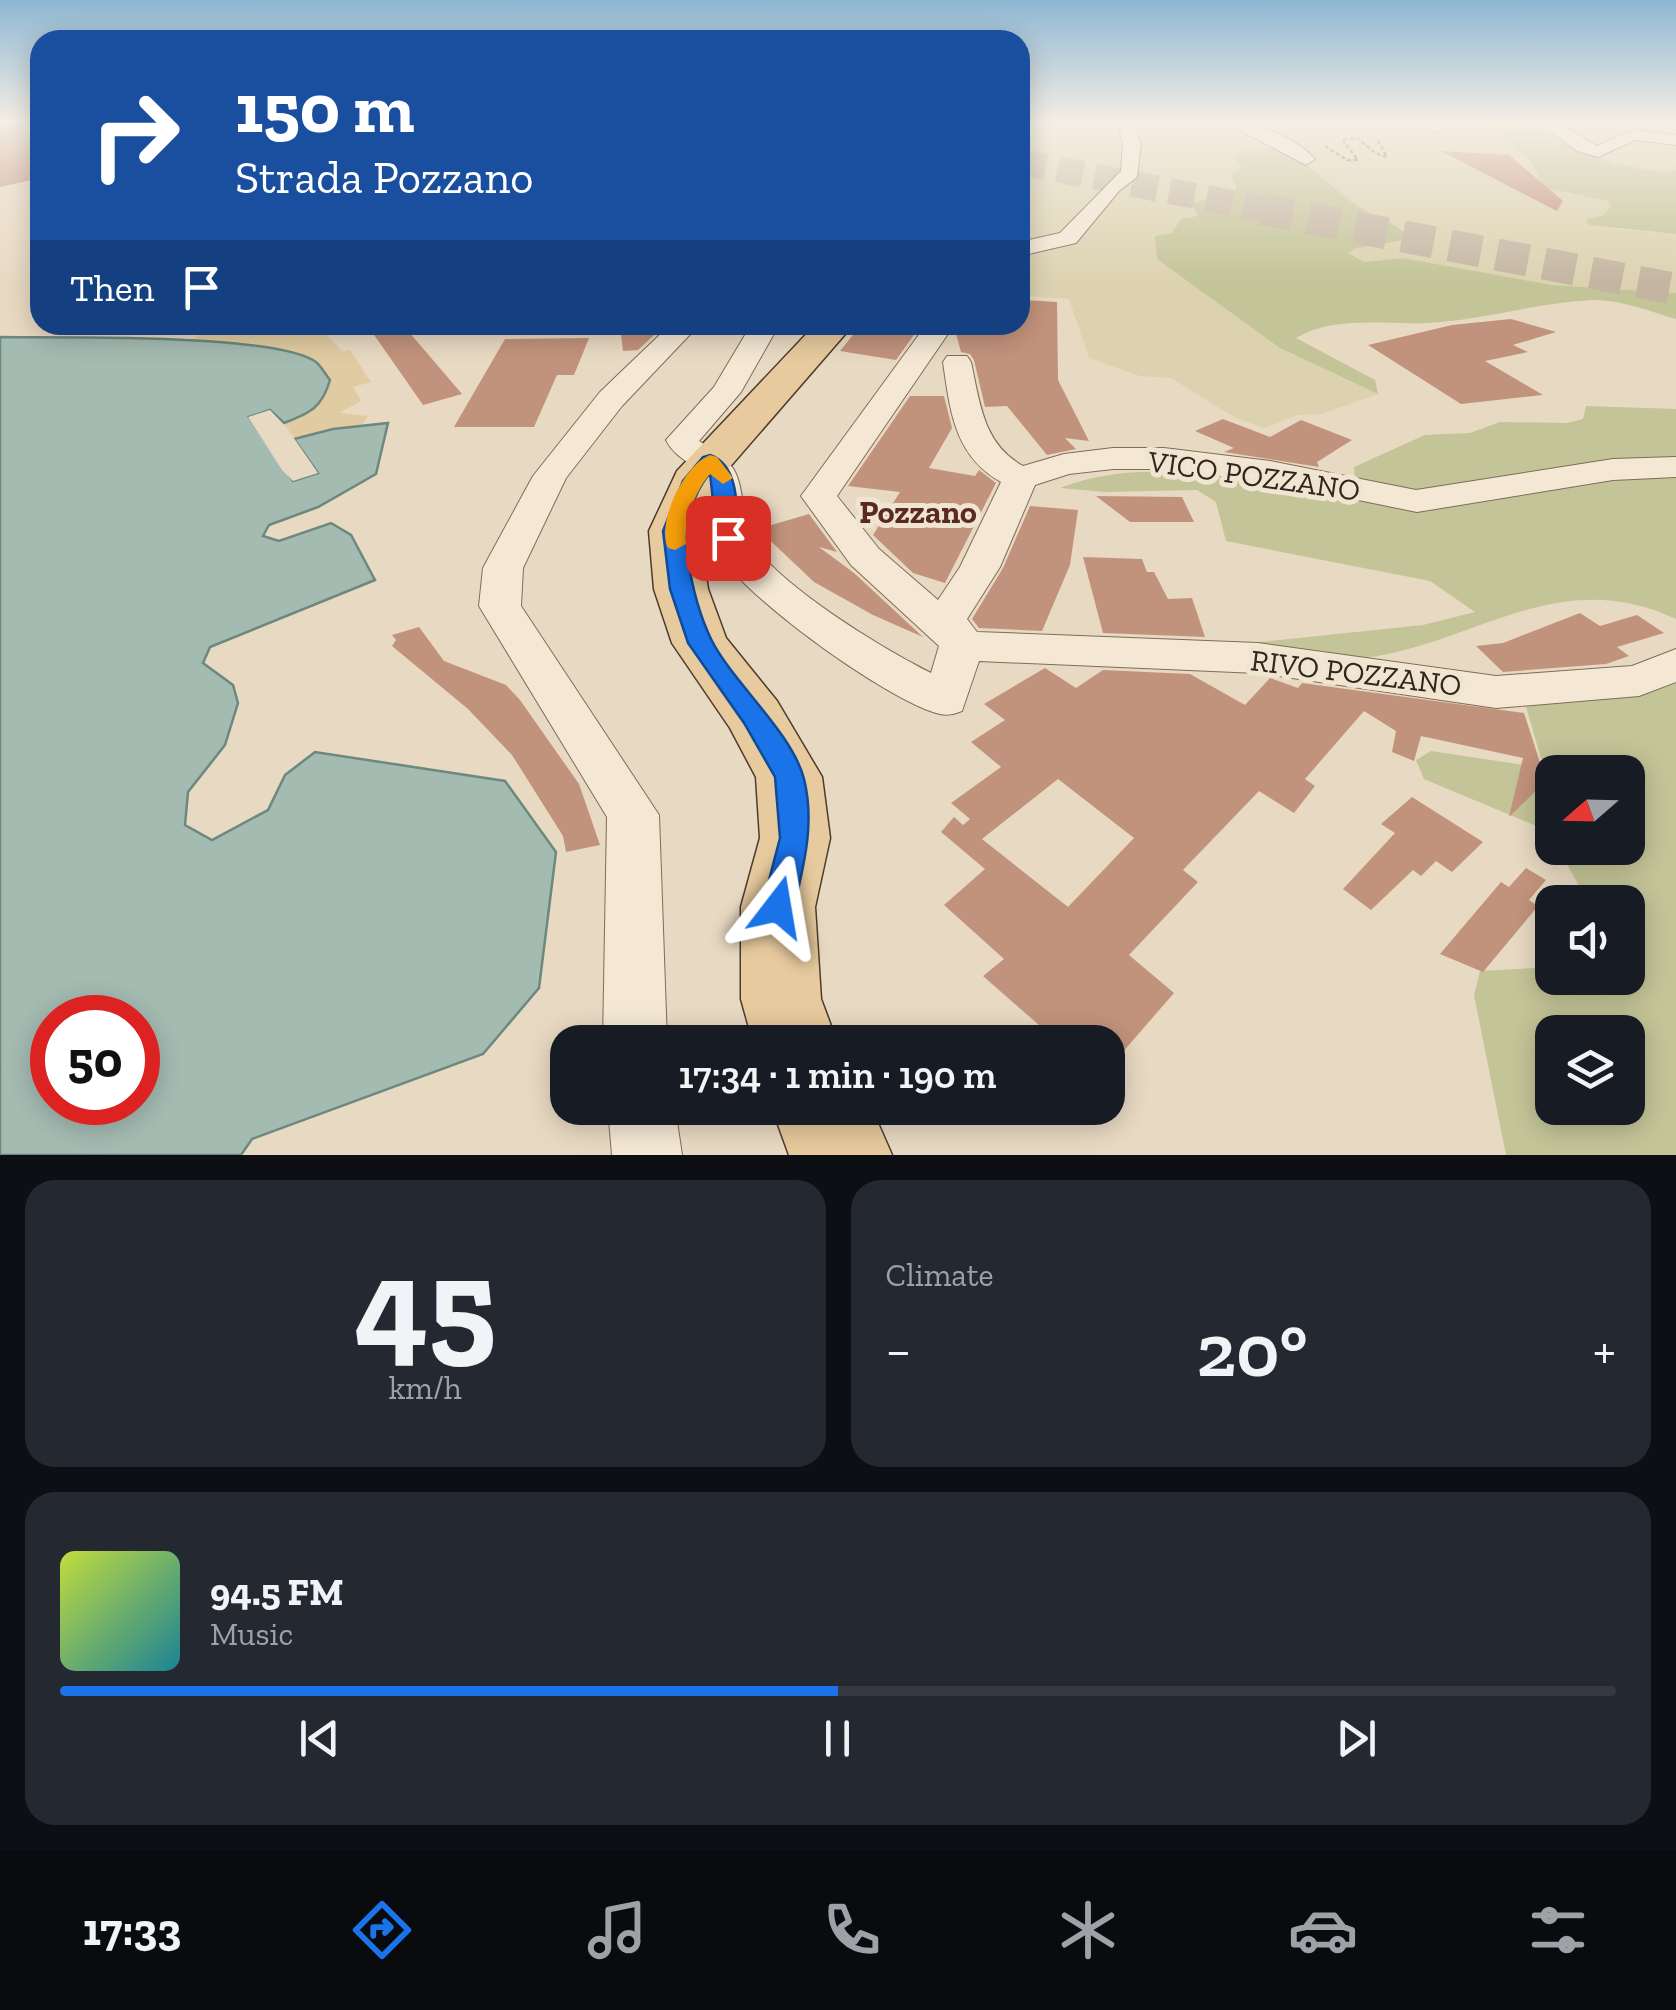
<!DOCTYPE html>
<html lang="en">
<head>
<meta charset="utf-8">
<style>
  body { margin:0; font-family:"Zilla Slab",serif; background:#242831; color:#f1f3f6; height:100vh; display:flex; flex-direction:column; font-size:38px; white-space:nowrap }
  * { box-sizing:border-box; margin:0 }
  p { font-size:32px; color:#9ea1a6 }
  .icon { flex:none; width:55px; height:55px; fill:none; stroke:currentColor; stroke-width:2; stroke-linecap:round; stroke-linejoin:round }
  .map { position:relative; height:1155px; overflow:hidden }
  .drawer { display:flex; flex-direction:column; gap:25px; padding:25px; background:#0d0f14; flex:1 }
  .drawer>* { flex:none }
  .guide { position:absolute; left:30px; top:30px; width:1000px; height:305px; border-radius:30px; box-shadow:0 5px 25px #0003; background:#1a4fa0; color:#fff; overflow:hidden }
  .needle { width:65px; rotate:250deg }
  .tools { position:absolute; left:1535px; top:755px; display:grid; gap:20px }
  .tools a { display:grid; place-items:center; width:110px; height:110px; border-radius:20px; background:#171b24; box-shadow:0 5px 25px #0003; font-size:50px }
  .speed { position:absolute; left:30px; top:995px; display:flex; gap:20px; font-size:50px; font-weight:700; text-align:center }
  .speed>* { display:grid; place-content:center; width:130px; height:130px; border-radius:50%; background:#171b24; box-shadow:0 5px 25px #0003; line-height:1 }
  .speed .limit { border:15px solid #d22; background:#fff; color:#111 }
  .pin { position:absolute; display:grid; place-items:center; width:85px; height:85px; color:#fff; margin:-42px; border-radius:20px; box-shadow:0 5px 15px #0006 }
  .me { position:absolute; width:110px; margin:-55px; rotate:14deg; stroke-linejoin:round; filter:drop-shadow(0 0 8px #0008) }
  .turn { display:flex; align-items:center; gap:35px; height:210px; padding:0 40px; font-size:45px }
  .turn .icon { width:130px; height:130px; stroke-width:2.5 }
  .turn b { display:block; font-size:70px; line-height:85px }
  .then { display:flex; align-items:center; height:95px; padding:0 40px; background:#0003; gap:20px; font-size:38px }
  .big { font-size:75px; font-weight:600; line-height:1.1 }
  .drawer .tile { flex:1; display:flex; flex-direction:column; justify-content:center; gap:15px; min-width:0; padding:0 35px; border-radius:30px; background:#242831 }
  .drawer .dial { align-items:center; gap:0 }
  .dial b { font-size:130px; line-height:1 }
  .song { display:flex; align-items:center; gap:30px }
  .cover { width:120px; height:120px; border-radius:15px; background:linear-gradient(135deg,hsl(70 70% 55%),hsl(190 70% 35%)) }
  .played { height:10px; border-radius:5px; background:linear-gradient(90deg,#1a73e8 50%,#363941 50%) }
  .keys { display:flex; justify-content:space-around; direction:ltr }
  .heat { display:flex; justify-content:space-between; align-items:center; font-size:55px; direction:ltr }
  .drawer .tiles { flex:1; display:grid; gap:25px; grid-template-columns:1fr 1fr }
  .tile:last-child { grid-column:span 2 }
  .trip { position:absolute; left:550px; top:1025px; width:575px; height:100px; border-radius:30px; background:#171b24; box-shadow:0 5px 25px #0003; font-weight:600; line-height:100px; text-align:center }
  .dock { display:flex; height:160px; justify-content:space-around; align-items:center; background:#090b0e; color:#9ea1a6 }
  .dock .icon { width:70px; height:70px }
  .dock .current { color:#1a73e8 }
  .dock b { font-size:45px; color:#f1f3f6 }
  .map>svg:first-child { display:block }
  .farmland { fill:#dcd2b0 }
  .green { fill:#c3c497; fill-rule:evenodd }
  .sand { fill:#e1cba2 }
  .water { fill:#a4bbb2; stroke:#6c887f; stroke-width:2.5; fill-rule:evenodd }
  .pier { fill:#e8d9c2 }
  .building { fill:#c2937c; fill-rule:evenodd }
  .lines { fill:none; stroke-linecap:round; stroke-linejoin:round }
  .highway-tunnel-far1 { stroke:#c3b5a1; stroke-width:26; stroke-dasharray:26 12; stroke-linecap:butt }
  .highway-tunnel { stroke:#c3b5a1; stroke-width:32; stroke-dasharray:32 16; stroke-linecap:butt }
  .minor-casing { stroke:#7f6c5b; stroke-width:2 }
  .major-casing { stroke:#4e3b2f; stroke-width:3 }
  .path { stroke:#7f6c5b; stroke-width:2.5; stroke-dasharray:4 2.5; stroke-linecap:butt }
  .minor { fill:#f4e8d4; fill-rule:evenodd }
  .major { fill:#e7ca9d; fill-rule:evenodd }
  .route { fill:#1a73e8; stroke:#114b97; stroke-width:2.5 }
  .slow { fill:#f59e0b }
  .labels { text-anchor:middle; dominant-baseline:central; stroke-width:10; stroke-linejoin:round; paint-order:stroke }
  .street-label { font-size:30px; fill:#31251e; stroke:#f0e5d0 }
  .neighbourhood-label { font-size:32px; font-weight:bold; fill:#592922; stroke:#f0e5d0 }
</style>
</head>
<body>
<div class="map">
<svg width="1676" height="1155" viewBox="0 0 1676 1155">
  <rect width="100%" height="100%" fill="#e8d9c2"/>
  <!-- farmland -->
  <path class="farmland" d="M 1048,122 L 1481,122 L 1529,159 L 1538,177 L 1568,194 L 1592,194 L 1608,201 L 1612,207 L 1602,216 L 1615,229 L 1676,234 L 1676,293 L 1552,285 L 1403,258 L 1364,262 L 1347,253 L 1357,248 L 1409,239 L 1405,231 L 1361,209 L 1241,166 L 1231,176 L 1237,188 L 1233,193 L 1192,203 L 1198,216 L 1280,348 L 1378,394 L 1321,414 L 1298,415 L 1264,428 L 1234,417 L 1171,378 L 1140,376 L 1089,358 L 1069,299 L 1029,296 L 1020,265 L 1020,140 Z
    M 1531,122 L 1676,122 L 1622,127 L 1676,137 L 1676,171 L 1662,172 L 1617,164 L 1586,154 Z"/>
  <!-- green -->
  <path class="green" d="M 1481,122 L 1531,122 L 1586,154 L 1616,164 L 1662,172 L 1676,171 L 1676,234 L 1589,225 L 1586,219 L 1602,216 L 1611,207 L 1608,201 L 1545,188 L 1529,159 Z
    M 1272,149 C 1308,157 1332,191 1364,210 C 1379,219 1400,224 1410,239 L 1357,248 L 1348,253 L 1364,262 L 1403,258 L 1552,285 L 1676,293 L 1676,319 C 1649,311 1622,300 1593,300 C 1542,302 1491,318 1440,322 C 1393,327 1338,313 1296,338 L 1375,380 L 1378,394 L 1280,348 L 1157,259 L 1155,236 L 1172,233 L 1181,219 L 1198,216 L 1191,203 L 1233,193 L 1237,188 L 1231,176 L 1241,166 L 1234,160 L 1239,151 Z
    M 1586,406 L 1676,409 L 1676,619 C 1559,564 1476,643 1365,658 C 1338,662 1280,647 1250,643 L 1423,625 L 1475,612 L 1430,581 L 1226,541 L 1216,502 L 1197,490 L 1105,492 L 1060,488 C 1149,452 1264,485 1356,497 L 1354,467 L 1425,435 L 1470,433 L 1500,422 L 1567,423 L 1583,419 Z
    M 1676,675 L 1676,1155 L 1506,1155 L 1474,995 L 1480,971 L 1535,968 L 1552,954 L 1552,978 L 1628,978 L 1628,902 L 1579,902 L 1583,893 L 1558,848 L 1628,848 L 1628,772 L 1552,772 L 1552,839 L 1546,830 L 1424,779 L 1416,760 L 1431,751 L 1544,768 L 1526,707 ZM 1552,1032 L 1628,1032 L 1628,1108 L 1552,1108 Z"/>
  <!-- sand -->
  <path class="sand" d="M 242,325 L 317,325 L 342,351 L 350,350 L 371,382 L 353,387 L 361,401 L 339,413 L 368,416 L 361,426 L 294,439 L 284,423 L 312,412 L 280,351 L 191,341 L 205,330 Z"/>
  <!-- water -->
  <path class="water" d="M 0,337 C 57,338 277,333 316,362 C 321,366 326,375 330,380 C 322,408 310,413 284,423 L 270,410 L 249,417 L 293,481 L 318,473 L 294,439 L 333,429 L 388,423 L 376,474 L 318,507 L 269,525 L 263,536 L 279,541 L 331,523 L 351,535 L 375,580 L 210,647 L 203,663 L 233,685 L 238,703 L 225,745 L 188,792 L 185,825 L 212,840 L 268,810 L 285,775 L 315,752 L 505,781 L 556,852 L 539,988 L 483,1054 L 252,1139 L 241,1155 L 0,1155 ZM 52,1018 L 138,1018 L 138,1102 L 52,1102 Z"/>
  <!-- pier -->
  <path class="pier" d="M 270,410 L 286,427 L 269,415 L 255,420 L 286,467 L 294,475 L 310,470 L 289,441 L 291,434 L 318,473 L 293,481 L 282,470 L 248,417 Z"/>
  <!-- building -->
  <path class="building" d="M 23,122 L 40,122 L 40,178 L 0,187 L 0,126 Z
    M 1441,151 L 1509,155 L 1563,201 L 1557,211 Z
    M 1024,300 L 1057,302 L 1058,380 L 1089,441 L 1065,438 L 1076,449 L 1047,455 L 1007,406 L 985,407 L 974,360 L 970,354 L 961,352 L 955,330 L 958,325 L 1020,325 L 1020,302 Z
    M 1511,319 L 1556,332 L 1513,345 L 1528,352 L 1485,361 L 1543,395 L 1461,404 L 1368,345 L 1452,325 Z
    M 380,325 L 403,325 L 462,394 L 423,405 L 370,329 Z
    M 620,325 L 665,325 L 638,350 L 623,351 Z
    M 861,325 L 921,325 L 896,360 L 840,351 Z
    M 589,338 L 574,375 L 557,375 L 534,427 L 454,427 L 505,339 Z
    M 910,396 L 944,396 L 952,428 L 929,468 L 975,476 L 979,470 L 996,483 L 945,583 L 913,573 L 873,535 L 900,492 L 848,486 Z
    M 1223,419 L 1270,437 L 1301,420 L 1352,440 L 1317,462 L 1319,467 L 1224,452 L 1234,448 L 1195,431 Z
    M 1096,496 L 1182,497 L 1194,522 L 1130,522 Z
    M 1030,506 L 1078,510 L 1070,565 L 1042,631 L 979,628 L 972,619 L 1003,568 Z
    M 809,514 L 837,552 L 819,547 L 854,573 L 923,637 L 873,615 L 814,582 L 758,529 Z
    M 1083,557 L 1142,559 L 1147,572 L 1154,572 L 1168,599 L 1192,598 L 1205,637 L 1103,633 Z
    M 1580,613 L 1600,626 L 1637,615 L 1664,633 L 1617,647 L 1629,656 L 1606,664 L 1503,672 L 1476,646 L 1503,643 Z
    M 419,627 L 444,661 L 506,685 L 520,700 L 579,784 L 600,845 L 566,852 L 563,836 L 512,755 L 468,709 L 392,646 L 396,640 L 392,635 Z
    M 1045,668 L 1076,688 L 1103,670 L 1190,674 L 1245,705 L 1270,678 L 1298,688 L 1302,683 L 1524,713 L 1546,781 L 1509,817 L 1523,758 L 1421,736 L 1414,761 L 1392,752 L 1396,731 L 1364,711 L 1305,779 L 1315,786 L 1294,813 L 1259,791 L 1183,870 L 1198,882 L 1129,955 L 1174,993 L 1108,1069 L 1108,1042 L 1019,1042 L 1039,1025 L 983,976 L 1004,959 L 944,905 L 985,869 L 941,832 L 954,817 L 963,825 L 970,819 L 951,803 L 1001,767 L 971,742 L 1005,720 L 984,704 ZM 1058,779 L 1134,838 L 1068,907 L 982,839 Z
    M 1412,797 L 1483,842 L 1452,872 L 1436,861 L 1421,876 L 1413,870 L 1371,910 L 1343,889 L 1395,833 L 1381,824 Z
    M 1526,868 L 1546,880 L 1529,900 L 1538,906 L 1483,972 L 1440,954 L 1501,882 L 1509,887 Z"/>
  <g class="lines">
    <!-- highway-tunnel-far1 -->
    <path class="highway-tunnel-far1" d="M 1020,162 L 1273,211"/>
    <!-- highway-tunnel -->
    <path class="highway-tunnel" d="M 1261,209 L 1676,289"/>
    <defs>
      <path id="minor" d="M 1118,122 L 1134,122 L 1141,144 L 1137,177 L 1119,191 L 1076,243 L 1020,256 L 1020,242 L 1060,233 L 1121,171 L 1123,144 Z
        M 1224,122 C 1257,122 1292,135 1315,159 L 1306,165 Z
        M 1420,122 L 1438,122 L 1442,128 L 1434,133 Z
        M 1538,122 L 1558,122 L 1597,146 L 1632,130 L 1676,135 L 1676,145 L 1635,140 L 1598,157 L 1577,151 Z
        M 670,325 L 699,325 L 622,406 L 566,478 L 523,568 L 521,606 L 659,815 L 667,1042 L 603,1042 L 607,817 L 479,606 L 483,568 L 533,476 L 600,392 Z
        M 751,325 L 779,325 L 741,392 L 699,441 C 736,463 739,470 744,513 C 745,524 745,534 751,542 C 783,588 880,647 931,673 L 939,646 L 851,565 L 801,496 L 926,325 L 954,325 L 837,496 L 879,549 L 938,600 L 960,567 L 1001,482 C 954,456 950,410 943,362 L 947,356 L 967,356 L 971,362 C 980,403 983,444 1023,466 L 1064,454 L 1113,448 L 1164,448 L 1270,461 L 1416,490 L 1613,459 L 1676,457 L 1676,477 L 1613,480 L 1417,512 L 1270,482 L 1164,469 L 1113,469 L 1069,474 L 1035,485 L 1000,567 L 967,619 L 977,632 L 1258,643 L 1496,676 L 1632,666 L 1676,649 L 1676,682 L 1639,696 L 1496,708 L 1258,673 L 979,661 L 962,711 C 954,714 948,716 940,714 C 890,703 726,586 709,538 C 703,521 706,495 705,476 C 691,462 675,458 666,440 L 714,387 Z
        M 608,1108 L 675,1108 L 682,1155 L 612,1155 Z"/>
      <path id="major" d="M 815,325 L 853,325 L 715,484 L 699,531 L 708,589 L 726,638 L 777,701 L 822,777 L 830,838 L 815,907 L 821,999 L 837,1042 L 753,1042 L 741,999 L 741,907 L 760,838 L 756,777 L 730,728 L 672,643 L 654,589 L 649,531 L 677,471 Z
        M 772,1108 L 865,1108 L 878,1123 L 892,1155 L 789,1155 Z"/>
    </defs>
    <!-- minor casing -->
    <use href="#minor" class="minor-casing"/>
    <!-- major casing -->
    <use href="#major" class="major-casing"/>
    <!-- path -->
    <path class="path" d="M 1325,146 L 1347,160 L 1358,160 L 1342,139 L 1358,138 L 1375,153 L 1387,157 L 1378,140"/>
    <!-- minor -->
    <use href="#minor" class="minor"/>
    <!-- major -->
    <use href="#major" class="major"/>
  </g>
  <!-- sky -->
  <linearGradient id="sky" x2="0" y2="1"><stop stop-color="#8db7d2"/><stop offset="0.43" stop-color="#f5eee4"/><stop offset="1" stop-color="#f5eee4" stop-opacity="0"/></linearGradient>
  <rect width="1676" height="284" fill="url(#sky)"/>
  <!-- route -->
  <path class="route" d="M 710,455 C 741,466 736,511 739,538 L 728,544 L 717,538 L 710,473 C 690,497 684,529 688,559 C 692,586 699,614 711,639 C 732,682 792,732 804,779 C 815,823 804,864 794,907 L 790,917 L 778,921 L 767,917 L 762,907 L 780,838 L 775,777 L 744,723 L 688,643 L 670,589 L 663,531 L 683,481 L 703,457 Z"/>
  <!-- slow -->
  <path class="slow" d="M 710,455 L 717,457 L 733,478 L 723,484 L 710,474 C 696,490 683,522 686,544 L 675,550 L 668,548 C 656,523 684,465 710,455 Z"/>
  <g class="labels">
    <!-- street labels -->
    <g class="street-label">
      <text transform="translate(1254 476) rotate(8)">VICO POZZANO</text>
      <text transform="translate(1356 673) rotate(7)">RIVO POZZANO</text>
    </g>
    <!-- neighbourhood labels -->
    <g class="neighbourhood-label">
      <text x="918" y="512">Pozzano</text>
    </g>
  </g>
</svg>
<div class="tools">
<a><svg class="needle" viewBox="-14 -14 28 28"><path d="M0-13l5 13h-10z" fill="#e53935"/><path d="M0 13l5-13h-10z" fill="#9ea1a6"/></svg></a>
<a><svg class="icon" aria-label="sound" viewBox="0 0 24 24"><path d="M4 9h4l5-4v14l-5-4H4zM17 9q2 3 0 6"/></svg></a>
<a><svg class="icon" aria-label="layers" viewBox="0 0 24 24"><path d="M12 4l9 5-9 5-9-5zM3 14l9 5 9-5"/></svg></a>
</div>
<div class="speed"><div class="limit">50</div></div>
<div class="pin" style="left:728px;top:538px;background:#d93025"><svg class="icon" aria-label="arrive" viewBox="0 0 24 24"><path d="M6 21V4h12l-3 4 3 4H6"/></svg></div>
<svg class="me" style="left:778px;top:907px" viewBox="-20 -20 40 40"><path d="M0-17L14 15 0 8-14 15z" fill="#1a73e8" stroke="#fff" stroke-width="4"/></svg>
<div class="trip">17:34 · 1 min · 190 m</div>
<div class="guide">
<div class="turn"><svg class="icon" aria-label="right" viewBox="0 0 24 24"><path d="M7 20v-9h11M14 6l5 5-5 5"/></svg><div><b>150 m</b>Strada Pozzano</div></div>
<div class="then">Then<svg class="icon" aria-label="arrive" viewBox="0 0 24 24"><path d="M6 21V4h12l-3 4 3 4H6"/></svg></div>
</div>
</div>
<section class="drawer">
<div class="tiles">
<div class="tile dial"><b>45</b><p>km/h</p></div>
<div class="tile"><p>Climate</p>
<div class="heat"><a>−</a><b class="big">20°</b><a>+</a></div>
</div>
<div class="tile">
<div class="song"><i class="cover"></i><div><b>94.5 FM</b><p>Music</p></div></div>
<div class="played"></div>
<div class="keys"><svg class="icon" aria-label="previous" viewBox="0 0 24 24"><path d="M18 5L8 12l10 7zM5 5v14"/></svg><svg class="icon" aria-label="pause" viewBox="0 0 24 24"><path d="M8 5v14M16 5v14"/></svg><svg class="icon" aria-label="next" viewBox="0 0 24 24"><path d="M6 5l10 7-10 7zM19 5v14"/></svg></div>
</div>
</div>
</section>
<nav class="dock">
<b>17:33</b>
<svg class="icon current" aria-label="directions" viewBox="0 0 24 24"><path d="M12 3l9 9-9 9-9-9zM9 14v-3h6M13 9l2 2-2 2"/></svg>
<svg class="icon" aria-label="music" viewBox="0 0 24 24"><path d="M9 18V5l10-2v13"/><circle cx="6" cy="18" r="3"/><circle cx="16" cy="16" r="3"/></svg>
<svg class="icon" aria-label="phone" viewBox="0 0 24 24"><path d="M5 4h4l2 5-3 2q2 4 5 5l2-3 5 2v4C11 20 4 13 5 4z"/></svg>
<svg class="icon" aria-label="climate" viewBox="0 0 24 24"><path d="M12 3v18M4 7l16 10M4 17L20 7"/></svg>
<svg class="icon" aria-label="car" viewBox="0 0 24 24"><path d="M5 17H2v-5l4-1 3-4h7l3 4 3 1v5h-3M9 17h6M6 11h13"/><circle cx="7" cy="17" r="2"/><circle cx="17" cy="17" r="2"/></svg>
<svg class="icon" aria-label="filters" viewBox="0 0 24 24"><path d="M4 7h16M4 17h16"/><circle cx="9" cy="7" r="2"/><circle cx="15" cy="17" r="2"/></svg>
</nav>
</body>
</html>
